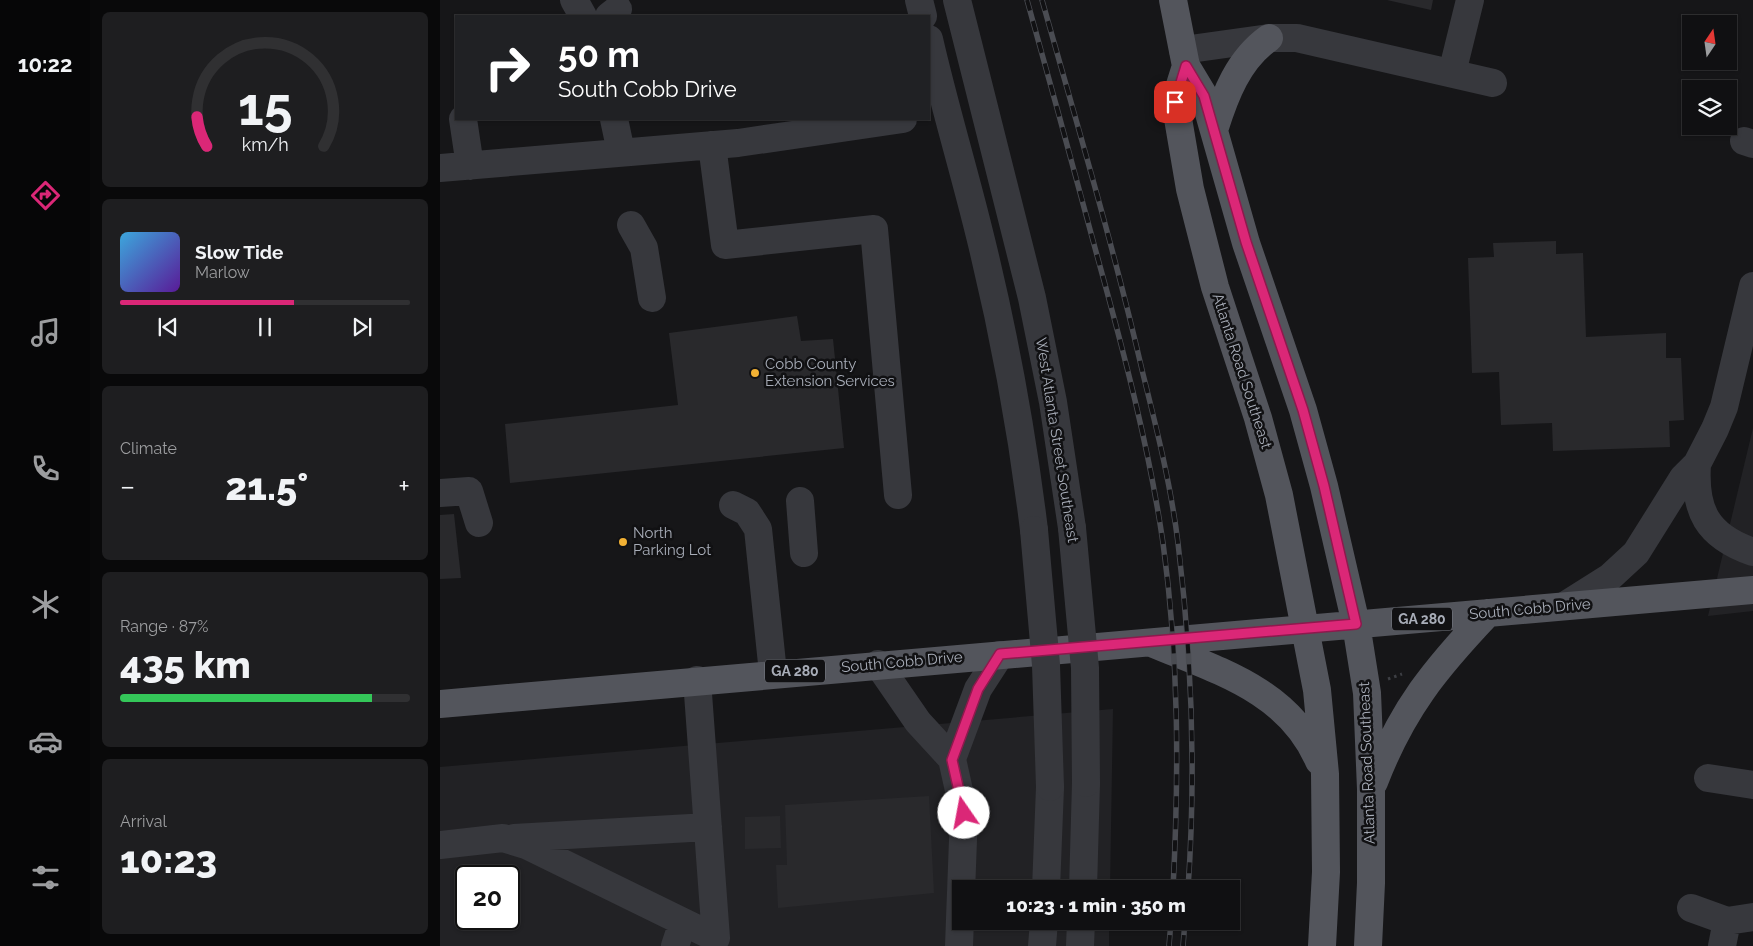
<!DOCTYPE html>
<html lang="en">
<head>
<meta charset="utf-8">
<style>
  body { margin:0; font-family:Raleway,sans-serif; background:#1e1e20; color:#f1f3f6; height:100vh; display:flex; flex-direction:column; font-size:19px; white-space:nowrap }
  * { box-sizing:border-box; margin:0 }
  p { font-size:16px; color:#9c9d9f }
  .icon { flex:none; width:28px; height:28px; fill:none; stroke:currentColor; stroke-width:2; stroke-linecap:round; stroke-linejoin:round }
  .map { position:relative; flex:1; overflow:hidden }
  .sheet { display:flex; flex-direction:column; gap:12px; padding:12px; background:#09090a; width:350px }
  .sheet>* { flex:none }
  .banner { position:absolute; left:15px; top:15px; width:475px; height:105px; border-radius:0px; box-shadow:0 1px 4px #0004,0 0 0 1px #303032; background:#202124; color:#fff; overflow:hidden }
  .needle { width:32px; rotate:13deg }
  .controls { position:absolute; left:1242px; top:15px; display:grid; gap:10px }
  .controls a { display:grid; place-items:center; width:55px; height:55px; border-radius:0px; background:#101012; box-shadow:0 1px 4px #0004,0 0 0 1px #303032; font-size:25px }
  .speed { position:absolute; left:15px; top:865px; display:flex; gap:10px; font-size:25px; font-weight:700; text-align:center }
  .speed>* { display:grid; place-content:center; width:65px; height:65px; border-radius:50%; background:#101012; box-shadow:0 1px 4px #0004,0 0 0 1px #303032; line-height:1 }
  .speed .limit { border:2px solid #111; border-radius:8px; background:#fff; color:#111 }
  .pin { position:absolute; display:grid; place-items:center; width:42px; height:42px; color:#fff; margin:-21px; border-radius:10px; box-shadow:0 2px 8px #0006 }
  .me { position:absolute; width:55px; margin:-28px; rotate:348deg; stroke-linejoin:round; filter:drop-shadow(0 0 4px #0008) }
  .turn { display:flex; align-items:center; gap:18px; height:105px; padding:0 20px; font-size:22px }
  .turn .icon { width:65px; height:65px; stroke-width:2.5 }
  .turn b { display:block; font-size:35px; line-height:42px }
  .big { font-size:38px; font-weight:800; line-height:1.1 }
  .sheet .widget { flex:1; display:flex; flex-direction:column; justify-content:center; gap:8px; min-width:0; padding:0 18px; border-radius:8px; background:#1e1e20 }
  .sheet .dial { align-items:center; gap:0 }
  .dial svg { height:130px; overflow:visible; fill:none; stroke:#303032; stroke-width:7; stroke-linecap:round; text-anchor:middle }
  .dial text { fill:#f1f3f6; stroke:none }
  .song { display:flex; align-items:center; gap:15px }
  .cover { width:60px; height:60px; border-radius:8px; background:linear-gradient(135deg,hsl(200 70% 55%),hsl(270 70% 35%)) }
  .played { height:5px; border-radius:2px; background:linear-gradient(90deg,#db2777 60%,#303032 60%) }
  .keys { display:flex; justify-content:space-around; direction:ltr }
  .heat { display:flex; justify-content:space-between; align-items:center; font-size:28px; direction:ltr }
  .charge { height:8px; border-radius:4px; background:linear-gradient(90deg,#34c759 87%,#303032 0) }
  .trip { position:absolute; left:512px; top:880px; width:288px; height:50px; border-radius:0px; background:#101012; box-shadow:0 1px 4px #0004,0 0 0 1px #303032; font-weight:800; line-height:50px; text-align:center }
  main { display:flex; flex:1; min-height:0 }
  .dock { display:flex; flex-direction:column; width:90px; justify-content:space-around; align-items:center; background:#060607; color:#9c9d9f }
  .dock .icon { width:35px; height:35px }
  .dock .selected { color:#db2777 }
  .dock b { font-size:22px; color:#f1f3f6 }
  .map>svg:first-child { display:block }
  .built { fill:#222225; fill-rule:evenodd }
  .building { fill:#29292c }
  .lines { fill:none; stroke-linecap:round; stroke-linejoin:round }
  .path { stroke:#3d3f44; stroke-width:3; stroke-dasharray:2.5 4; stroke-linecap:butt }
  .minor { stroke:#37383d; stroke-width:28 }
  .major { stroke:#53555c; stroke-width:28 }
  .rail-casing { stroke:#4a4c52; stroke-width:5.5 }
  .rail { stroke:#111113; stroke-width:4; stroke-dasharray:11; stroke-linecap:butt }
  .minor-bridge { stroke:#37383d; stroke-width:28 }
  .route-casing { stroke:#8e194d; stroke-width:12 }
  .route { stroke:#db2777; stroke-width:9 }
  .poi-dot { fill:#f2b134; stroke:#111113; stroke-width:2 }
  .labels { text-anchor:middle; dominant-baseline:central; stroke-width:5; stroke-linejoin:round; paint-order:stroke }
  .shield { fill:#111113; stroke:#7b7e86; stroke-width:1 }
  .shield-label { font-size:14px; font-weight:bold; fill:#a8adb8 }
  .poi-label { font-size:15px; fill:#a8adb8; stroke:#111113; text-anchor:start }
  .street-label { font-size:15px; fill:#a8adb8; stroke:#111113 }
</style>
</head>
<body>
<main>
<nav class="dock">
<b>10:22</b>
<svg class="icon selected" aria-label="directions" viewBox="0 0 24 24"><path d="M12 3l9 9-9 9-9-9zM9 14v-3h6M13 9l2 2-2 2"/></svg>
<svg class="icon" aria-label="music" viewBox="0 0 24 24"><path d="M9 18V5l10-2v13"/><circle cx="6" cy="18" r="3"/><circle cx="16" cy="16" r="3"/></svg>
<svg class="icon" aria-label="phone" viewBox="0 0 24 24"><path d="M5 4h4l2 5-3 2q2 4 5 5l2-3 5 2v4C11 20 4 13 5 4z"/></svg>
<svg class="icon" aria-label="climate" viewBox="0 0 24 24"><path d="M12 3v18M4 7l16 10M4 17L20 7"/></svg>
<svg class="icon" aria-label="car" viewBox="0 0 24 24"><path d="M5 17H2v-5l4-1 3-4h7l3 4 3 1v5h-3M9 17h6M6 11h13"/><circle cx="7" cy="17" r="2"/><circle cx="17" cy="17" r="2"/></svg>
<svg class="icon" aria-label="filters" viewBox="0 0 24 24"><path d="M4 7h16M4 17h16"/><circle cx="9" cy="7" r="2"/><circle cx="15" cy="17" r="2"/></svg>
</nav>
<section class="sheet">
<div class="widget dial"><svg viewBox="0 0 100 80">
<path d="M14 69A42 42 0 1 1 86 69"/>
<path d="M14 69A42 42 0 0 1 8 51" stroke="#db2777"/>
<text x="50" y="56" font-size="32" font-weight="700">15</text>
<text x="50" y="72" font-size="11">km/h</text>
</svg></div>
<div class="widget">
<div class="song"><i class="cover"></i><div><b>Slow Tide</b><p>Marlow</p></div></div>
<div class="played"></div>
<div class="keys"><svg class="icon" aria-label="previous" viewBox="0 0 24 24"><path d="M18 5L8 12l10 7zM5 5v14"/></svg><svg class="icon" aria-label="pause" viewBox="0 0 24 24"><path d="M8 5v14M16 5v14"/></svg><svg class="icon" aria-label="next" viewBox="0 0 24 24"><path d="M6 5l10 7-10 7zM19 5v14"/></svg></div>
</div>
<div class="widget"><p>Climate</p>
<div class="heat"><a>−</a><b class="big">21.5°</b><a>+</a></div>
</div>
<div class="widget"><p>Range · 87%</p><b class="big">435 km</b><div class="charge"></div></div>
<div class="widget"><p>Arrival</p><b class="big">10:23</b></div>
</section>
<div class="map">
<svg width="1313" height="946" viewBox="0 0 1313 946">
  <rect width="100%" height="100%" fill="#161618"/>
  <!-- built -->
  <path class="built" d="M 1313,428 L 1313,611 L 1268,616 Z
    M 673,709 L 670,889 L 521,889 L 521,921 L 669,921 L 669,946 L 0,946 L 0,767 ZM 26,876 L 69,876 L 69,919 L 26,919 Z"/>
  <!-- building -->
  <path class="building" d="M 947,0 L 993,0 L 991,10 Z
    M 1116,241 L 1116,254 L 1143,253 L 1146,337 L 1226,333 L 1226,358 L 1241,358 L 1244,420 L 1229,421 L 1230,447 L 1113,451 L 1112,423 L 1061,425 L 1059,372 L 1032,373 L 1028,258 L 1054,257 L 1053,243 Z
    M 357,316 L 361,341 L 393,339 L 404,448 L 70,483 L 65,424 L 238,405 L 229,333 Z
    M 14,514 L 21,578 L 0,579 L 0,515 Z
    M 489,796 L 494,893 L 338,908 L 336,865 L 347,865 L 345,805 Z
    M 340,816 L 341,848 L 305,849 L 305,817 Z"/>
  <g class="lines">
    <!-- path -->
    <path class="path" d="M 948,679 L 962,674"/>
    <!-- minor -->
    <path class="minor" d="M 134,0 L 143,16
      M 479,0 L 483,16
      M 517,0 L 592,298 L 613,402 L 632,528
      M 169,16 L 178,9
      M 489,39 C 504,105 524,170 540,236 C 564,333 582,431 594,530
      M 743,50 L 829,38 L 857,38 L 1053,83
      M 1012,73 L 1030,0
      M 23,119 L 30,166
      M 174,119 L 181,152
      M 1304,141 L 1313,144
      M 272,145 L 285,245 L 434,229 L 458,495
      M 0,168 L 298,143 L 463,119
      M 191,225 L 204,248 L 212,298
      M 1257,464 C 1254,511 1267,536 1313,552
      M 0,493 L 29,491 L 39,523
      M 360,501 L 364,553
      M 293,505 L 307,512 L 318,529 L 333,673
      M 1124,606 L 1170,577 L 1196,553 L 1243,478 L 1257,464 L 1275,429 L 1284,407 L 1313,286
      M 438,664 L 478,722 L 512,759 L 524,813 L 519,946
      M 257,680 L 276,938
      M 512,759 L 538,689 L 560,655
      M 1268,778 L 1313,785
      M 74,838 L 268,827
      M 0,845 L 63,838 L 86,845 L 276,938
      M 606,889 L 610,787
      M 643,889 L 646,783
      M 1251,908 L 1287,921 L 1313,917
      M 235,946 L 243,922
      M 602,946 L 604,921
      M 640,946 L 641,921
      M 1282,946 L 1287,921"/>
    <!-- major -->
    <path class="major" d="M 733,0 L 746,66 L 764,96 L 806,243 L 863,410 L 884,486 L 916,624 L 927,693 L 931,789 L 931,883 L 928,946
      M 746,66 L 735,101 L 750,189 L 775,287 L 818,418 L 839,495 L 877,690 L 885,774 L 886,872 L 882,946
      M 774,130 C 785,95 798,60 829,38
      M 714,644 C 779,671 849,691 879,761
      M 0,704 C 437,663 875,628 1313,590
      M 934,782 C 962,709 995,669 1048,613"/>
    <defs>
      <path id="rail" d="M 587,0 C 611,86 635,173 658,259 C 684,353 709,447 723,543 C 739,659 739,773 733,889
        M 602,0 C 637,124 674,248 703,374 C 717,430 731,486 738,543 C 752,657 756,774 748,889
        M 729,946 L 731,921
        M 743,946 L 745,921"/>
    </defs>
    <!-- rail casing -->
    <use href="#rail" class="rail-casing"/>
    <!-- rail -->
    <use href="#rail" class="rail"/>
    <!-- minor-bridge -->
    <path class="minor-bridge" d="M 632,528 L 645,668 L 646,783
      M 594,530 L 606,665 L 610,787"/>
  </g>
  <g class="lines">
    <defs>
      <path id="route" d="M 524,813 L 512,760 L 538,689 L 560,654 L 916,624 L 884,486 L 863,410 L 806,242 L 764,96 L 746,66 L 735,102"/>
    </defs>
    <!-- route casing -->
    <use href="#route" class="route-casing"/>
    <!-- route -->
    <use href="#route" class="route"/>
  </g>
  <!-- markers -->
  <g class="poi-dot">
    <circle cx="315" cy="373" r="5"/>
    <circle cx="183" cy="542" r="5"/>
  </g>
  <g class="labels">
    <!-- shield labels -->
    <g class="shield">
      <rect x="952" y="607.5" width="60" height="23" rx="4"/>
      <rect x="325" y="659.5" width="60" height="23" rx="4"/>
    </g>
    <g class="shield-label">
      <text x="982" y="619">GA 280</text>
      <text x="355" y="671">GA 280</text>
    </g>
    <!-- poi labels -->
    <g class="poi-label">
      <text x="325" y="364">Cobb County<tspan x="325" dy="17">Extension Services</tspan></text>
      <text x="193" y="533">North<tspan x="193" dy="17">Parking Lot</tspan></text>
    </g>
    <!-- street labels -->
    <g class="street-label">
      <text transform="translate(802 371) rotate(72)">Atlanta Road Southeast</text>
      <text transform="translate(617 440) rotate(81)">West Atlanta Street Southeast</text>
      <text transform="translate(1090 609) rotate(-5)">South Cobb Drive</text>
      <text transform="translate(462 662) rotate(-5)">South Cobb Drive</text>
      <text transform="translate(927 763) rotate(-92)">Atlanta Road Southeast</text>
    </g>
  </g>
</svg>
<div class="controls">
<a><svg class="needle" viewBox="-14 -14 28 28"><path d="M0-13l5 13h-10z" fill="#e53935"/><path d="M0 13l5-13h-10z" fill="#9c9d9f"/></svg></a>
<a><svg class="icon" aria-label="layers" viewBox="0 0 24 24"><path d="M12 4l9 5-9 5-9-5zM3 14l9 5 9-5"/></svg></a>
</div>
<div class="speed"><div class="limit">20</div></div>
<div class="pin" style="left:735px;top:102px;background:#d93025"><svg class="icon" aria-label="arrive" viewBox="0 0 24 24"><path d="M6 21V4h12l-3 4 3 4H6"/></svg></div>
<svg class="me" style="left:524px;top:813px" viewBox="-20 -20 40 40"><circle r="19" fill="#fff"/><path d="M0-13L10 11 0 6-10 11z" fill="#db2777"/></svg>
<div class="trip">10:23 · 1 min · 350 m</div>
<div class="banner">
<div class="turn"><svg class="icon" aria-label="right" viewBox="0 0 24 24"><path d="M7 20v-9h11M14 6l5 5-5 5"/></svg><div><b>50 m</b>South Cobb Drive</div></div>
</div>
</div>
</main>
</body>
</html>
